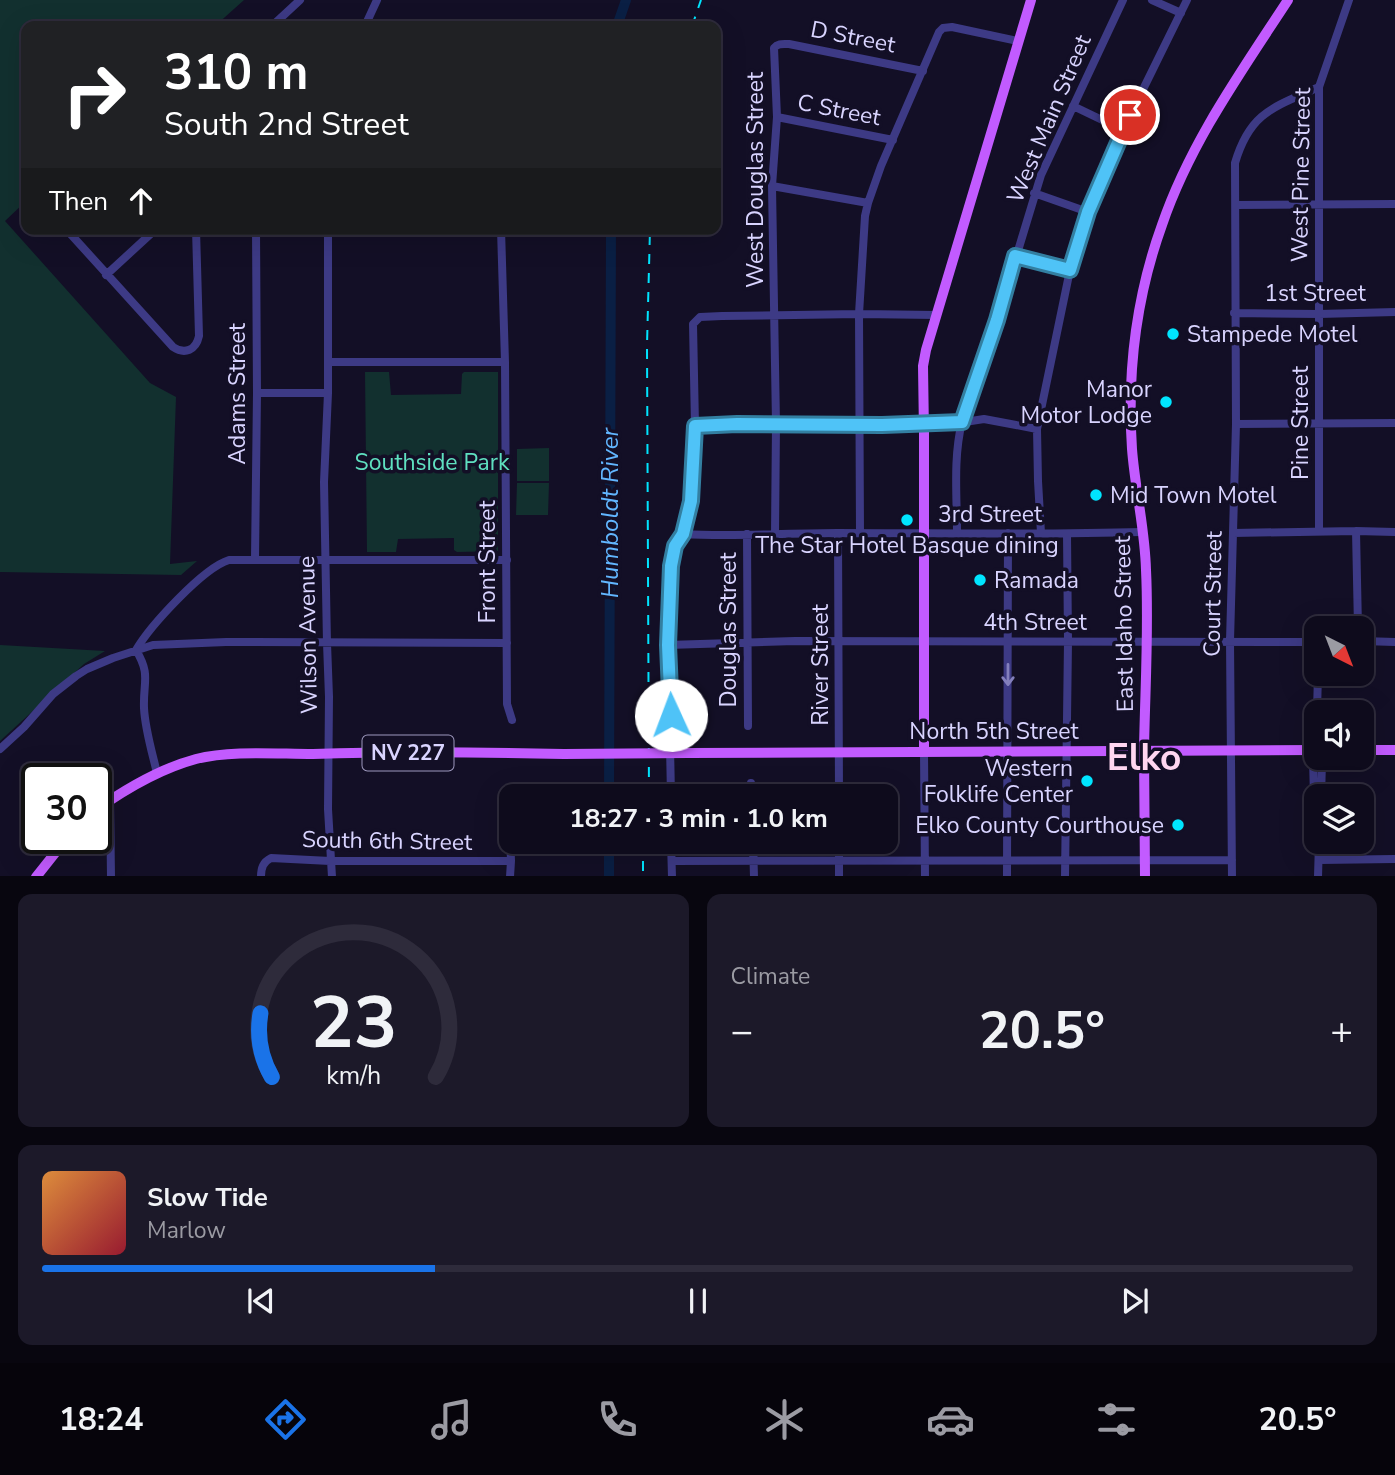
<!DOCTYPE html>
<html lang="en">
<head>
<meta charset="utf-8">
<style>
  body { margin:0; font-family:"Nunito Sans",sans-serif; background:#1c1929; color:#f1f3f6; height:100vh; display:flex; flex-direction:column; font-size:26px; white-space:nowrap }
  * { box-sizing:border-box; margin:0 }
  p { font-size:23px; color:#9b9ba3 }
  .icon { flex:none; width:38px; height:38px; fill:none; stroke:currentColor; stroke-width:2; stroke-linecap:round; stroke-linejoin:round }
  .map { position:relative; height:876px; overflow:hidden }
  .drawer { display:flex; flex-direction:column; gap:18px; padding:18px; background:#08060f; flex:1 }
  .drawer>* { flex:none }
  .banner { position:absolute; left:21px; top:21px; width:700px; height:214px; border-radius:14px; box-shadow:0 7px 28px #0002,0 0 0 2px #2e2b3b; background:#202124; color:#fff; overflow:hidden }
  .needle { width:46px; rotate:138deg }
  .tools { position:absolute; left:1304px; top:616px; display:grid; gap:14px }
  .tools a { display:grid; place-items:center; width:70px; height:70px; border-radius:14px; background:#0e0b1c; box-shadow:0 7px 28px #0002,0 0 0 2px #2e2b3b; font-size:35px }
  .speed { position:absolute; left:21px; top:763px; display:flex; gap:14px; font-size:35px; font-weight:700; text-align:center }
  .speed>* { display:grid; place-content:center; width:91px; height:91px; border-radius:50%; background:#0e0b1c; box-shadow:0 7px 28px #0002,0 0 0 2px #2e2b3b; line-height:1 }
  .speed .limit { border:4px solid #111; border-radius:10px; background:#fff; color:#111 }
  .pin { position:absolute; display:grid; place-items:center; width:60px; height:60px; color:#fff; margin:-30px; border:4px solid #fff; border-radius:50%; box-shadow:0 2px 7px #0007 }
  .me { position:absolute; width:77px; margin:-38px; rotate:358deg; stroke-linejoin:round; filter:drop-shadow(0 0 5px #0008) }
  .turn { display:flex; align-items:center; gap:24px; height:147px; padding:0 28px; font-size:32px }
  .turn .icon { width:91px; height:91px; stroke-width:2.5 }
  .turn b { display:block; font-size:49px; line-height:60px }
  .then { display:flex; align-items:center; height:66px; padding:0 28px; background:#0003; gap:14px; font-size:26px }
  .big { font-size:52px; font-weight:700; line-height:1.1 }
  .drawer .widget { flex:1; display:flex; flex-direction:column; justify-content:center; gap:10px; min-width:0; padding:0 24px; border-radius:14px; background:#1c1929 }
  .drawer .dial { align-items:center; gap:0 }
  .dial svg { height:182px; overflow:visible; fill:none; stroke:#2e2b3b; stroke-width:7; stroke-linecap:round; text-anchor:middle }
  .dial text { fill:#f1f3f6; stroke:none }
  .song { display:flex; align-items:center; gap:21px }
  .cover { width:84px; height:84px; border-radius:10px; background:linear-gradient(135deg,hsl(30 70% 55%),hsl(350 70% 35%)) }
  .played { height:7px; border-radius:4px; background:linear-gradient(90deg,#1a73e8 30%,#2e2b3b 30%) }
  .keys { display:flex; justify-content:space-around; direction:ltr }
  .heat { display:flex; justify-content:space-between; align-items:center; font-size:38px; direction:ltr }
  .drawer .tiles { flex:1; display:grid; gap:18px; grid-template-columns:1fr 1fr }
  .widget:last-child { grid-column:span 2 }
  .trip { position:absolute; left:499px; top:784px; width:399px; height:70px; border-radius:14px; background:#0e0b1c; box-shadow:0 7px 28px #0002,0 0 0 2px #2e2b3b; font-weight:700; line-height:70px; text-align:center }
  .dock { display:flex; height:112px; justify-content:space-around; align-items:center; background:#06040b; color:#9b9ba3 }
  .dock .icon { width:49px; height:49px }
  .dock .current { color:#1a73e8 }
  .dock b { font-size:32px; color:#f1f3f6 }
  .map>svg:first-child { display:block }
  .green { fill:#12302f }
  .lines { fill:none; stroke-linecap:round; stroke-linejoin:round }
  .river { stroke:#0a1f44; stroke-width:10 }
  .minor { stroke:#3d3a85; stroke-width:8 }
  .major { stroke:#c25bff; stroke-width:10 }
  .rail { stroke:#00e5ff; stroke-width:2; stroke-dasharray:10 9; stroke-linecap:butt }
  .major-bridge { stroke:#c25bff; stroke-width:10 }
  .oneway { stroke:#837fbc }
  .route-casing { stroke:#337fa1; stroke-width:18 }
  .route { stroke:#4fc3f7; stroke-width:12 }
  .poi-dot { fill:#00e5ff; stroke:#130f26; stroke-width:2.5 }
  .labels { text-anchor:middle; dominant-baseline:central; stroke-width:7; stroke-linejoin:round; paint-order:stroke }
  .shield { fill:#130f26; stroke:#9e99be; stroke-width:2 }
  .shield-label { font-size:21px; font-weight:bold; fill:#d9d4ff }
  .street-label { font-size:23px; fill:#d9d4ff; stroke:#130f26 }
  .poi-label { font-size:23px; fill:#d9d4ff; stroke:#130f26; text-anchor:start }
  .park-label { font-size:23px; fill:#5fe0c0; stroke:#130f26 }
  .water-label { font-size:24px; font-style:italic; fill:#62b6ff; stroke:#130f26 }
  .town-label { font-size:37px; font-weight:bold; fill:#ffd6f0; stroke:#130f26 }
</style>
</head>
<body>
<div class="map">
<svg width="1395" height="877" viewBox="0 0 1395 877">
  <rect width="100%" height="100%" fill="#130f26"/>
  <!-- green -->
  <path class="green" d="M 0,0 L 244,0 L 215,26 L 26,26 L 26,201 L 5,221 L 150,383 L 176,397 L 170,564 L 197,561 L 181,575 L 0,572 Z
    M 365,372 L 389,372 L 391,395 L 461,394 L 462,374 L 464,372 L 498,372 L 498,551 L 457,552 L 454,550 L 454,538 L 398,539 L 396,552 L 367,552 Z
    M 549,448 L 549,481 L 517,481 L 517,449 Z
    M 517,483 L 549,483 L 548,515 L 516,515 Z
    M 0,645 L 105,651 L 84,664 L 0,741 Z"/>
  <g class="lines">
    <!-- river -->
    <path class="river" d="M 617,26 L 626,0
      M 609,796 L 611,229
      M 609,877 L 609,842"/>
    <!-- minor -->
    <path class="minor" d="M 1152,0 L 1181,13
      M 272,26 L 300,0
      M 365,26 L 377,0
      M 1073,106 L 1123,130
      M 777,117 L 893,140
      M 772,186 L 868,203
      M 1034,193 L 1088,212
      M 1236,205 L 1395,204
      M 66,229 L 173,347 C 185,355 196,350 199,336 L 196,229
      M 328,229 L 328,393 L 324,482 L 327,643 L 329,697 L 328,809 L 332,877
      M 501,229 L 505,362 L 507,704 L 512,720
      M 1015,256 L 1070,270
      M 106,275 L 156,229
      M 1234,313 L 1319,314 L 1395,312
      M 328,362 L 505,362
      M 257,393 L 328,393
      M 1236,424 L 1395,423
      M 695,426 L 737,424 L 822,426 L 924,425 L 952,424 L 984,419 L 1037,429
      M 1319,531 L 1319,87 L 1349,0
      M 1356,531 L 1358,628
      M 838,533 L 839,796
      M 860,533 L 859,314 L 865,216 L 868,203 L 881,166 L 939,32 L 943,28 L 952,27 L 1018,41
      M 957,533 C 957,496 953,458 962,422 L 997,320 L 1041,175 L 1123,0
      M 1041,533 L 1038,481 L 1037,429 L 1070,270 L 1088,212 L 1123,130 L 1187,0
      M 1233,533 L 1356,531 L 1395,532
      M 683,534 C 734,537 786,533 837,533 C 939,533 1040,535 1142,532
      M 747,534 L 748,726
      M 775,534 L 776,424 L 772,186 L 777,117 L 774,48 C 778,43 783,44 789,44 L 923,71
      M 255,559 L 257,393 L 256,229
      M 1362,641 L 1395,642
      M 668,645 L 795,641 L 1316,642
      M 136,650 C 150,626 203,568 229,560 L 507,560
      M 136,650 C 151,675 143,681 144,708 C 145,729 152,752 157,773
      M 1317,712 L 1318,674
      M 0,749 L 24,727 L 53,694 L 76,676 L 87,669 L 113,658 L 153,645 L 226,642 L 507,643
      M 924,751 L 925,877
      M 1316,752 L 1313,760 L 1314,795 L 1316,800
      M 1320,758 L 1322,763 L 1321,796
      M 751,783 L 752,796
      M 671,796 L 668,645 L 671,566 L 675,546 L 683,534 L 687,521 L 691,501 L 695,426 L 693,324 L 700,317 L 722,316 L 859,314 L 936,315
      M 110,800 L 111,877
      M 671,842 L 672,877
      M 753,842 L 754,877
      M 839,842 L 839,877
      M 1319,860 L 1395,859
      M 672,861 L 1232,860
      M 261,877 C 261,868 263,862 271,858 L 330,861 L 511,861
      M 510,877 L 511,861 L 509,805 L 511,797
      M 1007,877 L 1008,533
      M 1065,877 L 1068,641 L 1067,534
      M 1232,877 L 1230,641 L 1236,424 L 1235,163 C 1250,112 1274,107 1319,87
      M 1318,877 L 1319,842"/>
    <!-- major -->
    <path class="major" d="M 1362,750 L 1395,750
      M 924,751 L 924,433 L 923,366 L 926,350 L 1031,0
      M 688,753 L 1316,750
      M 96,810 C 127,788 159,769 196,759 C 231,750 276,754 313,754 C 396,751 480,752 564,754
      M 36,877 L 67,838
      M 1145,877 C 1145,834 1144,792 1144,750 C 1145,690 1149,630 1146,570 C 1145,529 1135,489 1132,449 C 1127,373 1136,297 1162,225 C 1190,143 1241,72 1288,0"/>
    <!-- rail -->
    <path class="rail" d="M 692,26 L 701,0
      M 649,796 L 647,345 L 650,229
      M 643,842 L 643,877"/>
    <!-- major-bridge -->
    <path class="major-bridge" d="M 564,754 L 688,753"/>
  </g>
  <!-- one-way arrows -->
  <defs><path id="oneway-shaft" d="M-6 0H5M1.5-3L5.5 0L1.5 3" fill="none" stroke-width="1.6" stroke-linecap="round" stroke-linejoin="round" transform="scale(1.75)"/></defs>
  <use class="oneway" href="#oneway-shaft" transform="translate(1008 675) rotate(90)"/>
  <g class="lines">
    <defs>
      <path id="route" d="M 671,715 L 668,645 L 671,566 L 675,546 L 683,534 L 691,501 L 695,426 L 737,424 L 882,425 L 962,422 L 997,320 L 1015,256 L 1070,270 L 1088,212 L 1130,115"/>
    </defs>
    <!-- route casing -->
    <use href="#route" class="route-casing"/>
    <!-- route -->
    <use href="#route" class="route"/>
  </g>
  <!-- markers -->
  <g class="poi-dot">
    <circle cx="1173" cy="334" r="7"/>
    <circle cx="1166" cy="402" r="7"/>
    <circle cx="1096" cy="495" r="7"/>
    <circle cx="907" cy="520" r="7"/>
    <circle cx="980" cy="580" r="7"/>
    <circle cx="1087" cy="781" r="7"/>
    <circle cx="1178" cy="825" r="7"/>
  </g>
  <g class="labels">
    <!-- shield labels -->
    <rect class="shield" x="362.5" y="735.5" width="91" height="35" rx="5"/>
    <g class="shield-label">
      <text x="408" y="753">NV 227</text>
    </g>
    <!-- street labels -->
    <g class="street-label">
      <text transform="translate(853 37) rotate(11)">D Street</text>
      <text transform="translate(839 110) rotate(11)">C Street</text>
      <text transform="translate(1049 119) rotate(-67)">West Main Street</text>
      <text transform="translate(1301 175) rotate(-89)">West Pine Street</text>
      <text transform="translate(755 180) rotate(-90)">West Douglas Street</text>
      <text x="1315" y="293">1st Street</text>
      <text transform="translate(237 394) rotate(-90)">Adams Street</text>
      <text transform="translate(1300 423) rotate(-90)">Pine Street</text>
      <text x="990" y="514">3rd Street</text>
      <text transform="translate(487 562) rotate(-90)">Front Street</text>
      <text transform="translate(1213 594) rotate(-89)">Court Street</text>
      <text x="1035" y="622">4th Street</text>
      <text transform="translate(1124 624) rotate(-91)">East Idaho Street</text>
      <text transform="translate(728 630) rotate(-90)">Douglas Street</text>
      <text transform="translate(308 635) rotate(-91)">Wilson Avenue</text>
      <text transform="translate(820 665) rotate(-90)">River Street</text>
      <text x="994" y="731">North 5th Street</text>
      <text transform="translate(387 841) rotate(1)">South 6th Street</text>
    </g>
    <!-- poi labels -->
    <g class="poi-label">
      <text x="1187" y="334">Stampede Motel</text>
      <text x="1152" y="389" text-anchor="end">Manor<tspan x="1152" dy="26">Motor Lodge</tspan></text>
      <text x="1110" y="495">Mid Town Motel</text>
      <text x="907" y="545" text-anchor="middle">The Star Hotel Basque dining</text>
      <text x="994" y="580">Ramada</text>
      <text x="1073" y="768" text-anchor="end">Western<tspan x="1073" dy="26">Folklife Center</tspan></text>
      <text x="1164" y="825" text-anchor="end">Elko County Courthouse</text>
    </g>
    <!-- park labels -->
    <g class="park-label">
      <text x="432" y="462">Southside Park</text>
    </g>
    <!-- water labels -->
    <g class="water-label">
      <text transform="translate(610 513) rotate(-90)">Humboldt River</text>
    </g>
    <!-- town labels -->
    <g class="town-label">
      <text x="1144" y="758">Elko</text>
    </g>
  </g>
</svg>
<div class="tools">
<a><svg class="needle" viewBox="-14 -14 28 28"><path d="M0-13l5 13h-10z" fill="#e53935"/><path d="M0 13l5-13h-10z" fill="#9b9ba3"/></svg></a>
<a><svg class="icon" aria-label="sound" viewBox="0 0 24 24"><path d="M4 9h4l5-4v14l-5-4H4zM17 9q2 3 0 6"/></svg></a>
<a><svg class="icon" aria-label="layers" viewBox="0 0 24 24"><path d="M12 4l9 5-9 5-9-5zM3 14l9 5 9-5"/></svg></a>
</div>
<div class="speed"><div class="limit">30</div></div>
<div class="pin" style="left:1130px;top:115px;background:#d93025"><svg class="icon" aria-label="arrive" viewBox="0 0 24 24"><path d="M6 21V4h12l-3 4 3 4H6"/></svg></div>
<svg class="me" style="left:671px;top:715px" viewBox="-20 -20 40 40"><circle r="19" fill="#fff"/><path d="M0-13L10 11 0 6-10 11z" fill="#4fc3f7"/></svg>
<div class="trip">18:27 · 3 min · 1.0 km</div>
<div class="banner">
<div class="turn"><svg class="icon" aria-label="right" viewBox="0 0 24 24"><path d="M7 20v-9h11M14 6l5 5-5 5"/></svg><div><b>310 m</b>South 2nd Street</div></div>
<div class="then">Then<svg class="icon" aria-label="ahead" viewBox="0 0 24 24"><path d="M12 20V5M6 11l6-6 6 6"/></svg></div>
</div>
</div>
<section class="drawer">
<div class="tiles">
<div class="widget dial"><svg viewBox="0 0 100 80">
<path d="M14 69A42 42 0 1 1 86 69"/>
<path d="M14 69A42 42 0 0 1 9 41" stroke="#1a73e8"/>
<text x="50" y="56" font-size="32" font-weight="700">23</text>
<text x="50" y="72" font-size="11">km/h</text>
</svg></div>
<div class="widget"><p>Climate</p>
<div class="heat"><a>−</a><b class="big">20.5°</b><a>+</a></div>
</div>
<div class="widget">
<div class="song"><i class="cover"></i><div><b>Slow Tide</b><p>Marlow</p></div></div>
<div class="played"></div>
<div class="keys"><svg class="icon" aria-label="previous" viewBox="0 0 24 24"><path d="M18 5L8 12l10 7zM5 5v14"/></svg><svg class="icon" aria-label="pause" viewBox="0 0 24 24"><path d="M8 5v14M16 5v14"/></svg><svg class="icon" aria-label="next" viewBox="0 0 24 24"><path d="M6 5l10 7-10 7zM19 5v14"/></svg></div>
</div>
</div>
</section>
<nav class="dock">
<b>18:24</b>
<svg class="icon current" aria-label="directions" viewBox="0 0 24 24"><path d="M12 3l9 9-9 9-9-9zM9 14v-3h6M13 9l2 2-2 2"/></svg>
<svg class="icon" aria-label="music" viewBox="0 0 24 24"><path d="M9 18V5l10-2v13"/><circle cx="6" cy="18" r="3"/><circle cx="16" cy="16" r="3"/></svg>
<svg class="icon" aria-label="phone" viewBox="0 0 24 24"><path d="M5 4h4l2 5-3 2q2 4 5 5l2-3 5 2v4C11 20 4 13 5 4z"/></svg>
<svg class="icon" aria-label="climate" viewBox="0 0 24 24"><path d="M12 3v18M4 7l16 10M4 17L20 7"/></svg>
<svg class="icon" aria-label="car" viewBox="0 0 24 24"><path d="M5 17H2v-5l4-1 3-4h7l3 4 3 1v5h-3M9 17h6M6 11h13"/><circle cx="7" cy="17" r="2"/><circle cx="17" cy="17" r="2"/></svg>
<svg class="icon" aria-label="filters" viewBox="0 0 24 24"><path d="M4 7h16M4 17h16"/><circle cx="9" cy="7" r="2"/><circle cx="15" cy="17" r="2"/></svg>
<b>20.5°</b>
</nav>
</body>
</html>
